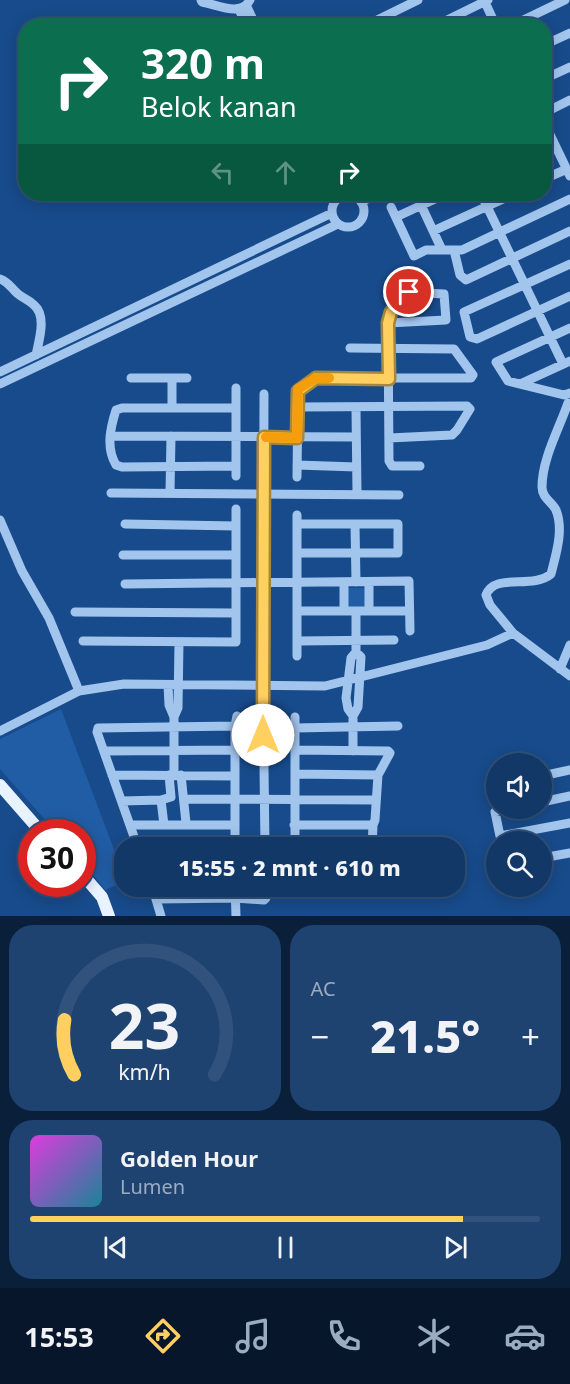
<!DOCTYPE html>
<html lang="id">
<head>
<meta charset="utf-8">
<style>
  body { margin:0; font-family:"Noto Sans",sans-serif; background:#1f4371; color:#f1f3f6; height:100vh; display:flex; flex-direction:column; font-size:22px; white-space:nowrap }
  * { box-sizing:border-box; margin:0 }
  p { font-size:20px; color:#9cacc0 }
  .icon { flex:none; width:33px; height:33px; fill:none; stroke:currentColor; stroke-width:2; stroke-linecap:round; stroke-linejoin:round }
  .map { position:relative; height:916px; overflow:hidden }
  .sheet { display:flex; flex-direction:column; gap:9px; padding:9px; background:#0a1f39; flex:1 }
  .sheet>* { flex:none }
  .banner { position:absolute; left:18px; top:18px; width:534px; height:183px; border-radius:24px; box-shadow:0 3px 15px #0003,0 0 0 2px #31527c; background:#0b6e4f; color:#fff; overflow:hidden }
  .buttons { position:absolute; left:486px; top:753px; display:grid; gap:12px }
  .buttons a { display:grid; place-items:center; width:66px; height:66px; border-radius:50%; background:#123868; box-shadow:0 3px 15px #0003,0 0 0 2px #31527c; font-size:30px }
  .speed { position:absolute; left:18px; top:819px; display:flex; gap:12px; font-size:30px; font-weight:700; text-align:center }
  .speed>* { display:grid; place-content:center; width:78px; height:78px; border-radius:50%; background:#123868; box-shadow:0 3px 15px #0003,0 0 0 2px #31527c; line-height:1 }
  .speed .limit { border:9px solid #d22; background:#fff; color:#111 }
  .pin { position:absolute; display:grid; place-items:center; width:51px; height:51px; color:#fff; margin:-26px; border:3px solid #fff; border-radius:50%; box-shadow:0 2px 6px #0007 }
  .me { position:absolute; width:66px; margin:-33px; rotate:0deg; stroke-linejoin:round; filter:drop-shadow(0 0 4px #0008) }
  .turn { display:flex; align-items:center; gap:21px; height:126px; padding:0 24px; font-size:27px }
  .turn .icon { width:78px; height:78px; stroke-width:2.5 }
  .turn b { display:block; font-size:42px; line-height:51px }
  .lanes { display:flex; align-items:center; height:57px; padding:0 24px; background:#0003; justify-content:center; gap:30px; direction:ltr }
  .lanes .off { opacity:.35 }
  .big { font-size:45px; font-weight:800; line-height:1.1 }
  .sheet .widget { flex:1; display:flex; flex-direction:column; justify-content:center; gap:9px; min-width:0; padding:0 21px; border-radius:24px; background:#1f4371 }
  .sheet .dial { align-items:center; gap:0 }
  .dial svg { height:156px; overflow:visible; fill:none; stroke:#31527c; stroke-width:7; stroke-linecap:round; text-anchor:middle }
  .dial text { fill:#f1f3f6; stroke:none }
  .song { display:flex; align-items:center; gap:18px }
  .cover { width:72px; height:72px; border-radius:9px; background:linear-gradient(135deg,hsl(300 70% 55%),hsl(190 70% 35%)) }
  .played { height:6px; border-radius:3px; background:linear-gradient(90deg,#ffcf5f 85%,#31527c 85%) }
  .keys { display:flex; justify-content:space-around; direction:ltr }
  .heat { display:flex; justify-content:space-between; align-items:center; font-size:33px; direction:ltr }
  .sheet .tiles { flex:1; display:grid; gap:9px; grid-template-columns:1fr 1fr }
  .widget:last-child { grid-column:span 2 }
  .trip { position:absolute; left:114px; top:837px; width:351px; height:60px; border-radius:24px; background:#123868; box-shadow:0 3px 15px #0003,0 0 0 2px #31527c; font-weight:800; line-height:60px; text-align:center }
  .dock { display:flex; height:96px; justify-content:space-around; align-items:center; background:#07162a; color:#9cacc0 }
  .dock .icon { width:42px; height:42px }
  .dock .current { color:#ffcf5f }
  .dock b { font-size:27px; color:#f1f3f6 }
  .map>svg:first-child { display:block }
  .green { fill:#215da5 }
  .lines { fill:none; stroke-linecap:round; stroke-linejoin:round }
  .minor { stroke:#a2c5ee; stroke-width:9 }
  .major { stroke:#e9f2ff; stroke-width:12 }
  .route-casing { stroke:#a6873e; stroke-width:15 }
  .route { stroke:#ffcf5f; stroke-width:10 }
  .slow { stroke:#f59e0b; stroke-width:10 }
</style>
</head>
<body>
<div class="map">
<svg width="570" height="916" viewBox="0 0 570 916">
  <rect width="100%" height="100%" fill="#184b8b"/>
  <!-- green -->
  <path class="green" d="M 348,588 L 366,588 L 366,607 L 348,608 Z
    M 61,709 L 124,876 L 124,882 L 105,890 L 83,862 L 82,832 L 56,832 L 0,769 L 0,739 Z"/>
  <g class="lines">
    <!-- minor -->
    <path class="minor" d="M 201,0 L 202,2 C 218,5 241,17 250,0
      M 484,0 L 496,26
      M 247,7 L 256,26
      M 239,10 L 248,26
      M 365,26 L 418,0
      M 435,26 L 488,0
      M 511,26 L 565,0
      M 544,45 L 570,33
      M 544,79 L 570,67
      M 544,113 L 570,100
      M 544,122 L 570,176
      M 544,179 L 567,169
      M 481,194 L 563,364
      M332 211a16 16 0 1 1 32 0a16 16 0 1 1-32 0Z
      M 361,202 L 378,194
      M 421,205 L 442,250
      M 391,207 L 414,256 L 426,250 L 462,250 L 570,199
      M 396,217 L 446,194
      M 433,231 L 514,194
      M 454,250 L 460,275 L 466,280 L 570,231
      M 570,264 L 464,312 L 470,337 L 477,339 L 570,296
      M 0,279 C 9,282 11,288 18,294 C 23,298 29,300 34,305 C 47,316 39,340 36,355
      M 388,323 L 446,320 L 444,294 L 409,292 L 391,312 L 388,323 L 389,461 L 392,466 L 420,466
      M 570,328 L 496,362 L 508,381 L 564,395 L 570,393
      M 0,372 L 332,213
      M 131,378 L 187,378
      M 0,384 L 338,224
      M 520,384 L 570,361
      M 264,394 L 263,684 L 265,848
      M 172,407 L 172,378
      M 298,407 L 467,406 L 470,409 L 457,430 L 452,435 L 389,438
      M 236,408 L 122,408 L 116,410 C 110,429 106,448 116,465 L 122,467 L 236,466
      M 356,408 L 357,494
      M 110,436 L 355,437
      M 297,465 L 356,467
      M 236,476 L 236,388
      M 297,477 L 298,391 L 316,378 L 471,378 L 473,375 L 454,349 L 350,348
      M 111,493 L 399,495
      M 170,493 L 171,436
      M 0,520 L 22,571 L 49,618 L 79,691
      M 125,524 L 236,526
      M 297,524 L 398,524 L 398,553 L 297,553
      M 355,524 L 356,582
      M 123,555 L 236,555
      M 344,582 L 344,611
      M 369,582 L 369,611
      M 125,584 L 409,581 L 410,631
      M 297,611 L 409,611
      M 75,612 L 236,613
      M 513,633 L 490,605 L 486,595 C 495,572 532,590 551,574 C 556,554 564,530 556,510 C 552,502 542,498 542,487 C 542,459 559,429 568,403
      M 83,641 L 236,642 L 236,509
      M 297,641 L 394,640
      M 297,656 L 297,515
      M 560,669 L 570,645
      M 168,685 L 169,705 L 174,717
      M 353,716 L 348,709 L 346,698 L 351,658 L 356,652
      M 295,717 L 295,848
      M 295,728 L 398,726
      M 0,731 L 79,691 L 124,684 L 325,686 L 487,645 L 513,633 L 570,676
      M 104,751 L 236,750
      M 353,751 L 353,716 L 358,707 L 361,657 L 356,652 L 356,611
      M 295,774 L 378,775 L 390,753 L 388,751 L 295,750
      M 112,775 L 235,776
      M 174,775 L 174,717 L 178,708 L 179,642
      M 181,775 L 186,823
      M 542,776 L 570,770
      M 489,785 L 496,784
      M 185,799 L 376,800
      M 122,801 L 161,800
      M 542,802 L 570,796
      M 508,808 L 495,812 L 500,836 L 570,823
      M 131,825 L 235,825
      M 164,825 L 161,800 L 171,797 L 169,775
      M 294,825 L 373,825 L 375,820 L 378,775
      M 138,848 L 97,732 L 98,728 L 235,726
      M 235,848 L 235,726 L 237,716
      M 372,848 L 373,825
      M 542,858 L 570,853
      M 152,886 L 161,916
      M 235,886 L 236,916
      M 157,899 L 235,898 L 264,900 L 266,898 L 266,886"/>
    <!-- major -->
    <path class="major" d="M 0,785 L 41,832
      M 82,874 L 102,897 L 109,916"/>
  </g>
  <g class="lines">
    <defs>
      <path id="route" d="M 263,735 L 264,437 L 297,438 L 298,391 L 316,378 L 389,379 L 388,323 L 391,312 L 409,292"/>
    </defs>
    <!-- route casing -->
    <use href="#route" class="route-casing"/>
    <!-- route -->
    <use href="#route" class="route"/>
    <!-- slow -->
    <path class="slow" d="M 266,437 L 297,438 L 298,389 L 316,378 L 329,378"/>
  </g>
</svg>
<div class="buttons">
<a><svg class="icon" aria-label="sound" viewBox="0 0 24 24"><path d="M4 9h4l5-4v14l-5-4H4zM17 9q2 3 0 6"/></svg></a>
<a><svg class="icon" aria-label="search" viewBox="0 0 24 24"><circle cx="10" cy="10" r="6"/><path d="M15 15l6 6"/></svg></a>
</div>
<div class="speed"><div class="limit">30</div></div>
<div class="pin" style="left:409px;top:292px;background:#d93025"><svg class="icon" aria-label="arrive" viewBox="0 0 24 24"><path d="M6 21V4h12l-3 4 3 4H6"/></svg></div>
<svg class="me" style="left:263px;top:735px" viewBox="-20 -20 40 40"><circle r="19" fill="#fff"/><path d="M0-13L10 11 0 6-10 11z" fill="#ffcf5f"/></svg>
<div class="trip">15:55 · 2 mnt · 610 m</div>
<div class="banner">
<div class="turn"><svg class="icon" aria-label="right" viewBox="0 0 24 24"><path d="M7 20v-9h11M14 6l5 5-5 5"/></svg><div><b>320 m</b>Belok kanan</div></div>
<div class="lanes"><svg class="icon off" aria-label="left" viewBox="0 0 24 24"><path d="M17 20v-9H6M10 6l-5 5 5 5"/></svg><svg class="icon off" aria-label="ahead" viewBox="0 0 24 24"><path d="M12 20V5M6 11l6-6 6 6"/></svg><svg class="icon" aria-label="right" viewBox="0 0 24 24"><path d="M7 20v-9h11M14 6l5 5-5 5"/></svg></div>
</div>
</div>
<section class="sheet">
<div class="tiles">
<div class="widget dial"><svg viewBox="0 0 100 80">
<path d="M14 69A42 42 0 1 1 86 69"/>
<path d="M14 69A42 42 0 0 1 9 41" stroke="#ffcf5f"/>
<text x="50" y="56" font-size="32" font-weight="700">23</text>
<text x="50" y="72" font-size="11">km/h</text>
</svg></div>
<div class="widget"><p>AC</p>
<div class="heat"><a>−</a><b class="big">21.5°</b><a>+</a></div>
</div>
<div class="widget">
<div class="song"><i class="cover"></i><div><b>Golden Hour</b><p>Lumen</p></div></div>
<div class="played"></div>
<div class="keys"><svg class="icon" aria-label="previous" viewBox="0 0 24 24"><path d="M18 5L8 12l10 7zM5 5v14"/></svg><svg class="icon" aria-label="pause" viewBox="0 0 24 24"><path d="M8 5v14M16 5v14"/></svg><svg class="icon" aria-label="next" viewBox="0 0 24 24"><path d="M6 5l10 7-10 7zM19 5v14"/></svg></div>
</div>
</div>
</section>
<nav class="dock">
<b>15:53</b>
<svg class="icon current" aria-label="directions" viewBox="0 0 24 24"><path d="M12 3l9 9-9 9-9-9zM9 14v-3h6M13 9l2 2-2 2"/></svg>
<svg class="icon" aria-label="music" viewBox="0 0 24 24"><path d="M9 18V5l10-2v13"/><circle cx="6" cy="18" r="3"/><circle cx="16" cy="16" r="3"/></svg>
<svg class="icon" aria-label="phone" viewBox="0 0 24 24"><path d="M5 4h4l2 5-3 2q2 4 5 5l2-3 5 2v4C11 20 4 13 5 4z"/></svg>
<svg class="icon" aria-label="climate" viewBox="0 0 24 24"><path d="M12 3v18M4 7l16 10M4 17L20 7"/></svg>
<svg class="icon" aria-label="car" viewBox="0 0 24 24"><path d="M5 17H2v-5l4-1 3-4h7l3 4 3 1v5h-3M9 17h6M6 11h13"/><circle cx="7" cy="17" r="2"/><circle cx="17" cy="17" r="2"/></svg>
</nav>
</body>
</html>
